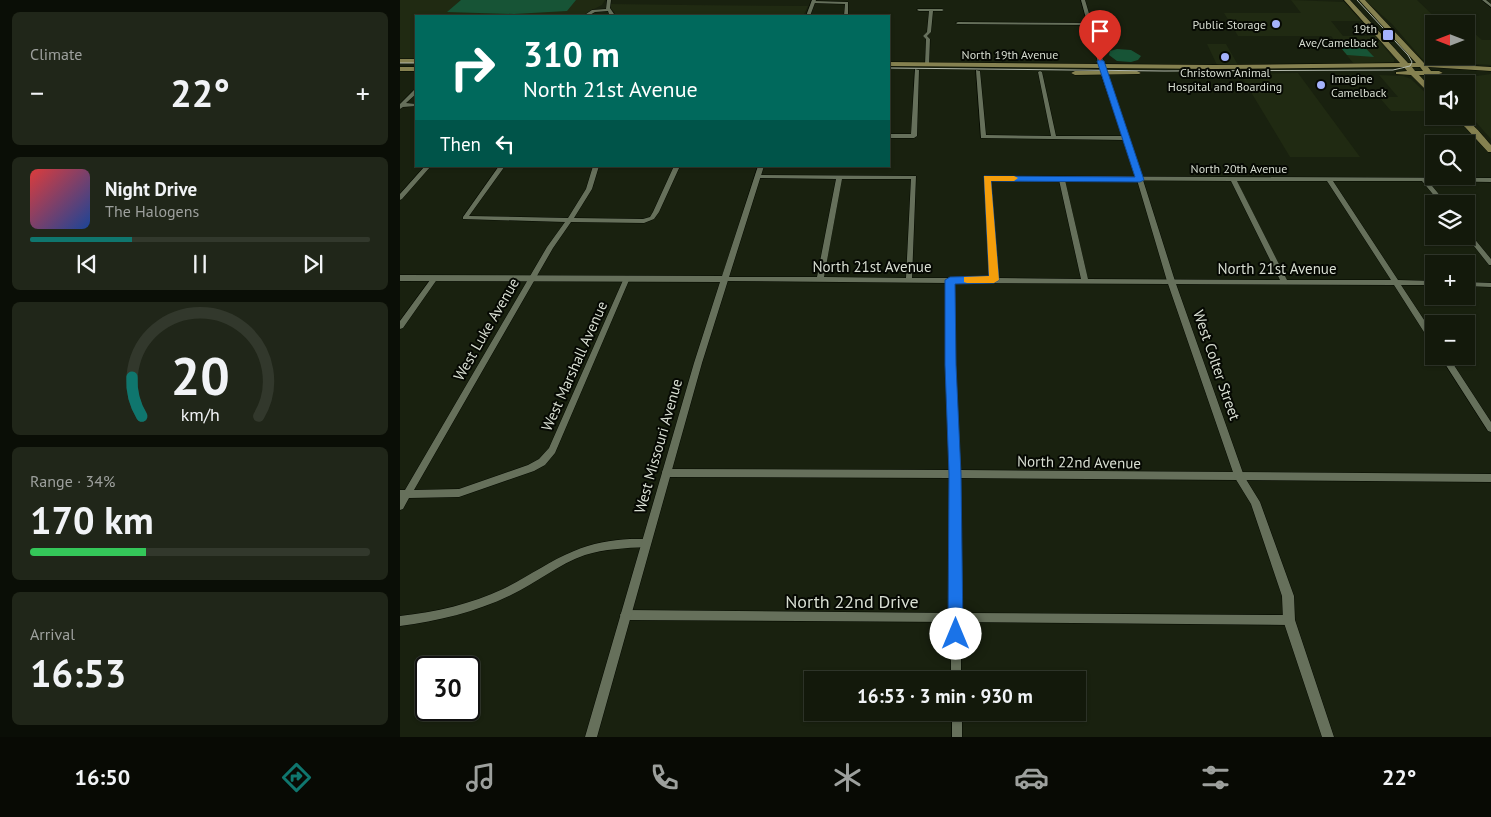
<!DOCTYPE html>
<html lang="en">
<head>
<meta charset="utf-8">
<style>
  body { margin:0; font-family:"PT Sans",sans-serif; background:#202619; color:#f1f3f6; height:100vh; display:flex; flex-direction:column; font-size:19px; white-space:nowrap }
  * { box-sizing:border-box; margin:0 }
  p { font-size:16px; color:#9da09d }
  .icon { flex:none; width:28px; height:28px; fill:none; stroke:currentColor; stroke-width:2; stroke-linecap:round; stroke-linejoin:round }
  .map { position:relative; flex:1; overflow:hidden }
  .drawer { display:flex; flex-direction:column; gap:12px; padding:12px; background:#0a0e06; width:400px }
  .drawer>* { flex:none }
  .banner { position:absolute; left:15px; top:15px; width:475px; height:152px; border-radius:0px; box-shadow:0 1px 4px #0004,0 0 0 1px #32382c; background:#00695c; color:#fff; overflow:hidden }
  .needle { width:32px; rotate:270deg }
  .buttons { position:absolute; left:1025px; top:15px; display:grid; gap:10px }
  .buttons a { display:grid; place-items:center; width:50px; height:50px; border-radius:0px; background:#13190b; box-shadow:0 1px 4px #0004,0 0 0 1px #32382c; font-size:25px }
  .speed { position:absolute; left:15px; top:656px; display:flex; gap:10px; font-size:25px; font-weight:700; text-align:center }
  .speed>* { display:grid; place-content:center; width:65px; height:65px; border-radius:50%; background:#13190b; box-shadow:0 1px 4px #0004,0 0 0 1px #32382c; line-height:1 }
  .speed .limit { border:2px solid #111; border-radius:8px; background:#fff; color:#111 }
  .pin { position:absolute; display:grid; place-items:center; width:42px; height:42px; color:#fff; margin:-51px -21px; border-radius:50% 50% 50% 0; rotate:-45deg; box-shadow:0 0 5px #0007 }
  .pin .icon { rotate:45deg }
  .me { position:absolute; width:55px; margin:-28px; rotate:0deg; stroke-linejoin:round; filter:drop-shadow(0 0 4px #0008) }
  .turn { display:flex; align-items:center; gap:18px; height:105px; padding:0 25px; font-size:22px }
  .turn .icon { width:65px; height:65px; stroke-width:2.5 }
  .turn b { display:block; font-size:35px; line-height:42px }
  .then { display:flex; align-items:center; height:48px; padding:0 25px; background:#0003; gap:10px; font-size:19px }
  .big { font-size:38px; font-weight:600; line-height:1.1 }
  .drawer .widget { flex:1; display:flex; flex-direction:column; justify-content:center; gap:8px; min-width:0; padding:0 18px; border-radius:8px; background:#202619 }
  .drawer .dial { align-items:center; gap:0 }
  .dial svg { height:130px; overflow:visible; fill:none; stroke:#32382c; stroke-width:7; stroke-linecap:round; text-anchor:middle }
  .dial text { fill:#f1f3f6; stroke:none }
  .song { display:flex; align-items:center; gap:15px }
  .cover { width:60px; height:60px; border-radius:8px; background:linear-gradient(135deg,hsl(0 70% 55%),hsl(220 70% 35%)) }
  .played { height:5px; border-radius:2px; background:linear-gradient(90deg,#0f766e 30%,#32382c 30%) }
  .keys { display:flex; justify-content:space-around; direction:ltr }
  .heat { display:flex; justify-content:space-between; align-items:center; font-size:28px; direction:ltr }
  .charge { height:8px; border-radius:4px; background:linear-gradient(90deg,#34c759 34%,#32382c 0) }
  .trip { position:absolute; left:404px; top:671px; width:282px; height:50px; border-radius:0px; background:#13190b; box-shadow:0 1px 4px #0004,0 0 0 1px #32382c; font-weight:600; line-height:50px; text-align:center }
  .tabs { display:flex; height:80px; justify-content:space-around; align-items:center; background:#080a04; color:#9da09d }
  .tabs .icon { width:35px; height:35px }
  .tabs .selected { color:#0f766e }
  .tabs b { font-size:22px; color:#f1f3f6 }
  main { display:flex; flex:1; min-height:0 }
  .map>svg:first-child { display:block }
  .built { fill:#202a12 }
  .building { fill:#175436 }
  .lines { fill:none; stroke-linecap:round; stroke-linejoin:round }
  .minor-casing { stroke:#050a00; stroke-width:1 }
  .tertiary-casing { stroke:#050a00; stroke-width:1 }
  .primary-casing { stroke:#050a00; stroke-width:1 }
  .minor { fill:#66705b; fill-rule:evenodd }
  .tertiary { fill:#66705b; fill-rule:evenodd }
  .primary { fill:#858150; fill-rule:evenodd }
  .tram { stroke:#b3b9ac; stroke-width:1 }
  .route { fill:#1a73e8; stroke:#114b97 }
  .slow { fill:#f59e0b }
  .poi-dot { fill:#a4b2fc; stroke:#060903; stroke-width:2 }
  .labels { text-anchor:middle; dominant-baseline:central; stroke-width:4; stroke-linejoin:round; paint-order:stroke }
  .far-poi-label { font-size:12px; fill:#d8ded2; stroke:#060903; text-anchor:end }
  .far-street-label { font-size:12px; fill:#d8ded2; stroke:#060903 }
  .street-label { font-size:15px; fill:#d8ded2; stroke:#060903 }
  .near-street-label { font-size:18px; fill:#d8ded2; stroke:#060903 }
</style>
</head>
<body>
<main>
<section class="drawer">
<div class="widget"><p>Climate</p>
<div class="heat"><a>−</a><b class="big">22°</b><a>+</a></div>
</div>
<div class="widget">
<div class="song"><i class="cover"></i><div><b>Night Drive</b><p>The Halogens</p></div></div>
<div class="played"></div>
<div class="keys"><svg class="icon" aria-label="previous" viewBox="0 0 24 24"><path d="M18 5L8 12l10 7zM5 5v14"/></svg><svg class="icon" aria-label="pause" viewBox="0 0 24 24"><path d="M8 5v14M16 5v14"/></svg><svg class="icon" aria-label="next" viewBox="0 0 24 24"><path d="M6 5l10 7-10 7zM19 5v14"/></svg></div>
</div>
<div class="widget dial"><svg viewBox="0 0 100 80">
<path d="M14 69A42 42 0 1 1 86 69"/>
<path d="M14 69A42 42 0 0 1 8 45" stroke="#0f766e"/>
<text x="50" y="56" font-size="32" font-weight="700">20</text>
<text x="50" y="72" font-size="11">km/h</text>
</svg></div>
<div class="widget"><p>Range · 34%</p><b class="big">170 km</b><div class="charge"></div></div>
<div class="widget"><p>Arrival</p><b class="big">16:53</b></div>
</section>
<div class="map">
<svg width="1091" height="737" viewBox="0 0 1091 737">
  <rect width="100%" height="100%" fill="#19210f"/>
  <!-- built -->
  <path class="built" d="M 0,0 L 205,0 L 202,5 L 190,11 L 185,16 L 16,16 L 16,60 L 0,60 Z
    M 891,0 L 944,2 L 961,21 L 931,21 L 943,36 L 975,36 L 994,59 L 994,62 L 954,64 L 931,36 L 838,36 L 824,13 L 901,13 Z
    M 965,0 L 1017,0 L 1042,24 L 1034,24 L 1034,56 L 1066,56 L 1066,28 L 1068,28 L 1082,40 L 1091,40 L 1091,65 L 1024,61 L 992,24 Z
    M 210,4 L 283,5 L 408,6 L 403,16 L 213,16 L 215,13 L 210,7 Z
    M 807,44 L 826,44 L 838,65 L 817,65 Z
    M 898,73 L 960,157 L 890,157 L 840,74 Z
    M 1091,74 L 1091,139 L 1066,111 L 1066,84 L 1043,84 L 1038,77 L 1042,75 L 1077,76 Z
    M 979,75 L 1003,76 L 1011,79 L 1034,101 L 1034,111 L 991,111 L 979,97 L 998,97 Z"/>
  <!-- building -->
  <path class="building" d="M 61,0 L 176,0 L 167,11 L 114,14 L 47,12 Z
    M 935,41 L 959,41 L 974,57 L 947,55 Z
    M 717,49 L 731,50 L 741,56 L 738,60 L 731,62 L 717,61 L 709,55 L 710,51 Z"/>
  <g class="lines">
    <defs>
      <path id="minor" d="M 1082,0 L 1086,0 L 1091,4 L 1091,7 Z
        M 413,1 L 448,2 L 448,16 L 444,16 L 445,4 L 412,3 L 411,2 Z
        M 518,9 L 542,9 L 544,10 L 542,11 L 533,11 L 531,32 L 527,36 L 530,39 L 529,65 L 527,66 L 525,65 L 526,39 L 523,36 L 527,32 L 529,11 L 519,11 L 517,10 Z
        M 558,22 L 689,23 L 691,24 L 689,25 L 557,24 L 556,23 Z
        M 515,69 L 519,70 L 517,136 L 514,138 L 489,138 L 489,134 L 511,134 Z
        M 576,70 L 580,71 L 586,135 L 651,136 L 638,72 L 640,71 L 642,72 L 656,136 L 725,136 L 728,138 L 725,140 L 581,138 Z
        M 14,90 L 16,90 L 16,94 L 6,103 L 16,104 L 16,106 L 3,107 L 0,109 L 0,104 Z
        M 25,166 L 31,166 L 2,199 L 0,200 L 0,194 Z
        M 99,166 L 105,166 L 69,216 L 168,218 L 186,189 L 193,166 L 199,166 L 192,189 L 174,218 L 243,219 L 250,217 L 253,212 L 274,166 L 280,166 L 259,212 L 254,219 L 244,223 L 171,222 L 153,248 L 14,490 L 59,489 L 128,465 L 139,459 L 149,448 L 224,278 L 225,276 L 229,276 L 230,278 L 155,453 L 145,465 L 134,471 L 59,497 L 9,498 L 3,509 L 0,510 L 0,490 L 5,490 L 147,247 L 165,222 L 63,219 L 63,217 Z
        M 358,175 L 516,176 L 512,278 L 591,278 L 584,178 L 587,176 L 1091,178 L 1091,182 L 1028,181 L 1047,204 L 1041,204 L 1022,181 L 933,181 L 998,280 L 1034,281 L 1034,285 L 1001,285 L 1034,335 L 1034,344 L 1031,343 L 994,285 L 553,283 L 555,365 L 559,470 L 1091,474 L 1091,482 L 559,478 L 561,613 L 889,615 L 892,617 L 894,620 L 892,623 L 889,625 L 561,622 L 561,680 L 551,680 L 551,622 L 225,620 L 222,618 L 220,615 L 222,612 L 225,610 L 551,613 L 551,478 L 266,477 L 263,476 L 262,473 L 263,470 L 266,469 L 551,470 L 547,365 L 547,283 L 324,281 L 323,279 L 326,277 L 417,277 L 436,179 L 356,178 L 355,177 ZM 442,179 L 511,179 L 506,278 L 424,277 ZM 590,180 L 659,180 L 681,279 L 597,278 ZM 665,180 L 831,181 L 880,280 L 688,279 ZM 837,181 L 927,181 L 991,280 L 887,280 Z
        M 1066,230 L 1068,231 L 1091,259 L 1091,265 L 1089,265 L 1066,236 Z
        M 33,276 L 37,276 L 38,278 L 3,328 L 0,329 L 0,321 Z
        M 1066,282 L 1091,283 L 1091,287 L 1066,286 Z
        M 1040,356 L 1048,356 L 1091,422 L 1091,432 L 1088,431 Z
        M 230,539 L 246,539 L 249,540 L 251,543 L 249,546 L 246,547 C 225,548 205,549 185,555 C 159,564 136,583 111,595 C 76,612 38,621 0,626 L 0,616 C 36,612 71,604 103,589 C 128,577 149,561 174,551 C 192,543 211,540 230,539 Z
        M 552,712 L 562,712 L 562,737 L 552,737 Z"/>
      <path id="tertiary" d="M 207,0 L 211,0 L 210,8 L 214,14 L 212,16 L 208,16 L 209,14 L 208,11 L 195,12 L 188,16 L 183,16 L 192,10 L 206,9 Z
        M 412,0 L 416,0 L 410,16 L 406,16 Z
        M 681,0 L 685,0 L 708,77 L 743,180 L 775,281 L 844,476 L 860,502 L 894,596 L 895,620 L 934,737 L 922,737 L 883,620 L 882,596 L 851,504 L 835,478 L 767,281 L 737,180 L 702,77 Z
        M 358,166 L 364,166 L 302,363 L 197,737 L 185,737 L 294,363 L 320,282 L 0,281 L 0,275 L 322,276 Z"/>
      <path id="primary" d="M 944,0 L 950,0 L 1008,63 L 1016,63 L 959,0 L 965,0 L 1024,63 L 1091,67 L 1091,71 L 1028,67 L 1031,71 L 1039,71 L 1043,73 L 1035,75 L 1042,84 L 1035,84 L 1027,75 L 1019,75 L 1034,91 L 1034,98 L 1011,75 L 996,74 L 996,72 L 1007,71 L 1004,67 L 815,69 L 489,66 L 489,62 L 815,65 L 1000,63 ZM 1012,67 L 1020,67 L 1023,71 L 1015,71 Z
        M 0,59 L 16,59 L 16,63 L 0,63 Z
        M 0,67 L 16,67 L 16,71 L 0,71 Z
        M 737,71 L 741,73 L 739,74 L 675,75 L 671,73 L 675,71 Z
        M 1052,116 C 1069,116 1080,133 1091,145 L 1091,152 L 1088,152 L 1065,127 Z"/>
    </defs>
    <!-- minor casing -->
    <use href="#minor" class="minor-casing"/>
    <!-- tertiary casing -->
    <use href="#tertiary" class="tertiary-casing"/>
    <!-- primary casing -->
    <use href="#primary" class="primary-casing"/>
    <!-- minor -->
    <use href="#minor" class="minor"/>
    <!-- tertiary -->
    <use href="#tertiary" class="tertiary"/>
    <!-- primary -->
    <use href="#primary" class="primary"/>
    <!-- tram -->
    <path class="tram" d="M 0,63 L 16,63
      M 489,68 L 764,71 L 993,70 L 1010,66 L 1012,62 L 1008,55 L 957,0"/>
  </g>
  <!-- route -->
  <path class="route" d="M 700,59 L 704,61 L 744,180 L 740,182 L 591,181 L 599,280 L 594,283 L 555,284 L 556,365 L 561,474 L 563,634 L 561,639 L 556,641 L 551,639 L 548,634 L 549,474 L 545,365 L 545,280 L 550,277 L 589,276 L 584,176 L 735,177 L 697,61 Z"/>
  <!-- slow -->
  <path class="slow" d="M 584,176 L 614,176 L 618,178 L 614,181 L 591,181 L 599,280 L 594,283 L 567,283 L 564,282 L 564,277 L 589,276 Z"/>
  <!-- markers -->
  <g class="poi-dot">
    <circle cx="876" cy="24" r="5"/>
    <rect x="982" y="29" width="12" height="12" rx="2.5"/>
    <circle cx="825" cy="57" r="5"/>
    <circle cx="921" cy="85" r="5"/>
  </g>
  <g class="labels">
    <!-- far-poi labels -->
    <g class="far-poi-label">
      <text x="866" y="24">Public Storage</text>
      <text x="977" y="28">19th<tspan x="977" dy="14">Ave/Camelback</tspan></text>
      <text x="825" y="72" text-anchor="middle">Christown Animal<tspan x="825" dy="14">Hospital and Boarding</tspan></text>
      <text x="931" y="78" text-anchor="start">Imagine<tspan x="931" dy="14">Camelback</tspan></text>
    </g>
    <!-- far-street labels -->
    <g class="far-street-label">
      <text x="610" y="54">North 19th Avenue</text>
      <text x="839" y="168">North 20th Avenue</text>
    </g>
    <!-- street labels -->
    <g class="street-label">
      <text x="472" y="266">North 21st Avenue</text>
      <text x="877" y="268">North 21st Avenue</text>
      <text transform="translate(86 329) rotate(-60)">West Luke Avenue</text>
      <text transform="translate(817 365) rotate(71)">West Colter Street</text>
      <text transform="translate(174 366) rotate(-66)">West Marshall Avenue</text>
      <text transform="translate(258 446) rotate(-74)">West Missouri Avenue</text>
      <text transform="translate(679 462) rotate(1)">North 22nd Avenue</text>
    </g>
    <!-- near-street labels -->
    <g class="near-street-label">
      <text x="452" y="601">North 22nd Drive</text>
    </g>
  </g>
</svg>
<div class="buttons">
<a><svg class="needle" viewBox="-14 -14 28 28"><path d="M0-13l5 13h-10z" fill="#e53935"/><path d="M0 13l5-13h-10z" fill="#9da09d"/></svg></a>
<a><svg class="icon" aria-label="sound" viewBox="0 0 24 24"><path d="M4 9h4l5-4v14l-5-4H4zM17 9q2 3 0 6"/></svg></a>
<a><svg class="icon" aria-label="search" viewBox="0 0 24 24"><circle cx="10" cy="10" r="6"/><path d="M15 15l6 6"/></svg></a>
<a><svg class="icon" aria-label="layers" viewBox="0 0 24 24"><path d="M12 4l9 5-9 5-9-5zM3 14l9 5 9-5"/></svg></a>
<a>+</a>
<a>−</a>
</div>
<div class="speed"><div class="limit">30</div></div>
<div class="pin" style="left:700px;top:61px;background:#d93025"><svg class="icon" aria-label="arrive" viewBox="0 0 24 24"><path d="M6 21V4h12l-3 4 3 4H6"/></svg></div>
<svg class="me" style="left:556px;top:634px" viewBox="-20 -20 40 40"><circle r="19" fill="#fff"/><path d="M0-13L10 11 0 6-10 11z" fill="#1a73e8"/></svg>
<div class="trip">16:53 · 3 min · 930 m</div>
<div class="banner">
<div class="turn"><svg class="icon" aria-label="right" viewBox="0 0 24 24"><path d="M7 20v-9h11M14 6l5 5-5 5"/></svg><div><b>310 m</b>North 21st Avenue</div></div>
<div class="then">Then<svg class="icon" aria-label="left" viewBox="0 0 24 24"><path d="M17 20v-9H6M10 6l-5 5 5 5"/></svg></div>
</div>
</div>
</main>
<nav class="tabs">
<b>16:50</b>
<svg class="icon selected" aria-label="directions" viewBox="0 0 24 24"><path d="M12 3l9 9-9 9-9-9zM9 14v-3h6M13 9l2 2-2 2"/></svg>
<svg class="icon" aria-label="music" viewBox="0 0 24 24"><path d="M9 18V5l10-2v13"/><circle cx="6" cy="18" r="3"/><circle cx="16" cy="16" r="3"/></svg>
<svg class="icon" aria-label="phone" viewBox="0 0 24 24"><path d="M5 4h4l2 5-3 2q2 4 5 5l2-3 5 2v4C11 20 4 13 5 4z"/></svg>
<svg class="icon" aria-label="climate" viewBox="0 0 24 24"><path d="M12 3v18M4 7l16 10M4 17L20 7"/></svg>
<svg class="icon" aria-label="car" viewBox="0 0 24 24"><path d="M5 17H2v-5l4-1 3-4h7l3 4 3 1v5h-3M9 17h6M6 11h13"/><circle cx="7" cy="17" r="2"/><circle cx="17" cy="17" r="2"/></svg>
<svg class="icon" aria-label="filters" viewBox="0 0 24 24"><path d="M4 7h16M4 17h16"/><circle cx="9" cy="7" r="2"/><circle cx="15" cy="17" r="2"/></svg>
<b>22°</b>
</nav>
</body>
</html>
